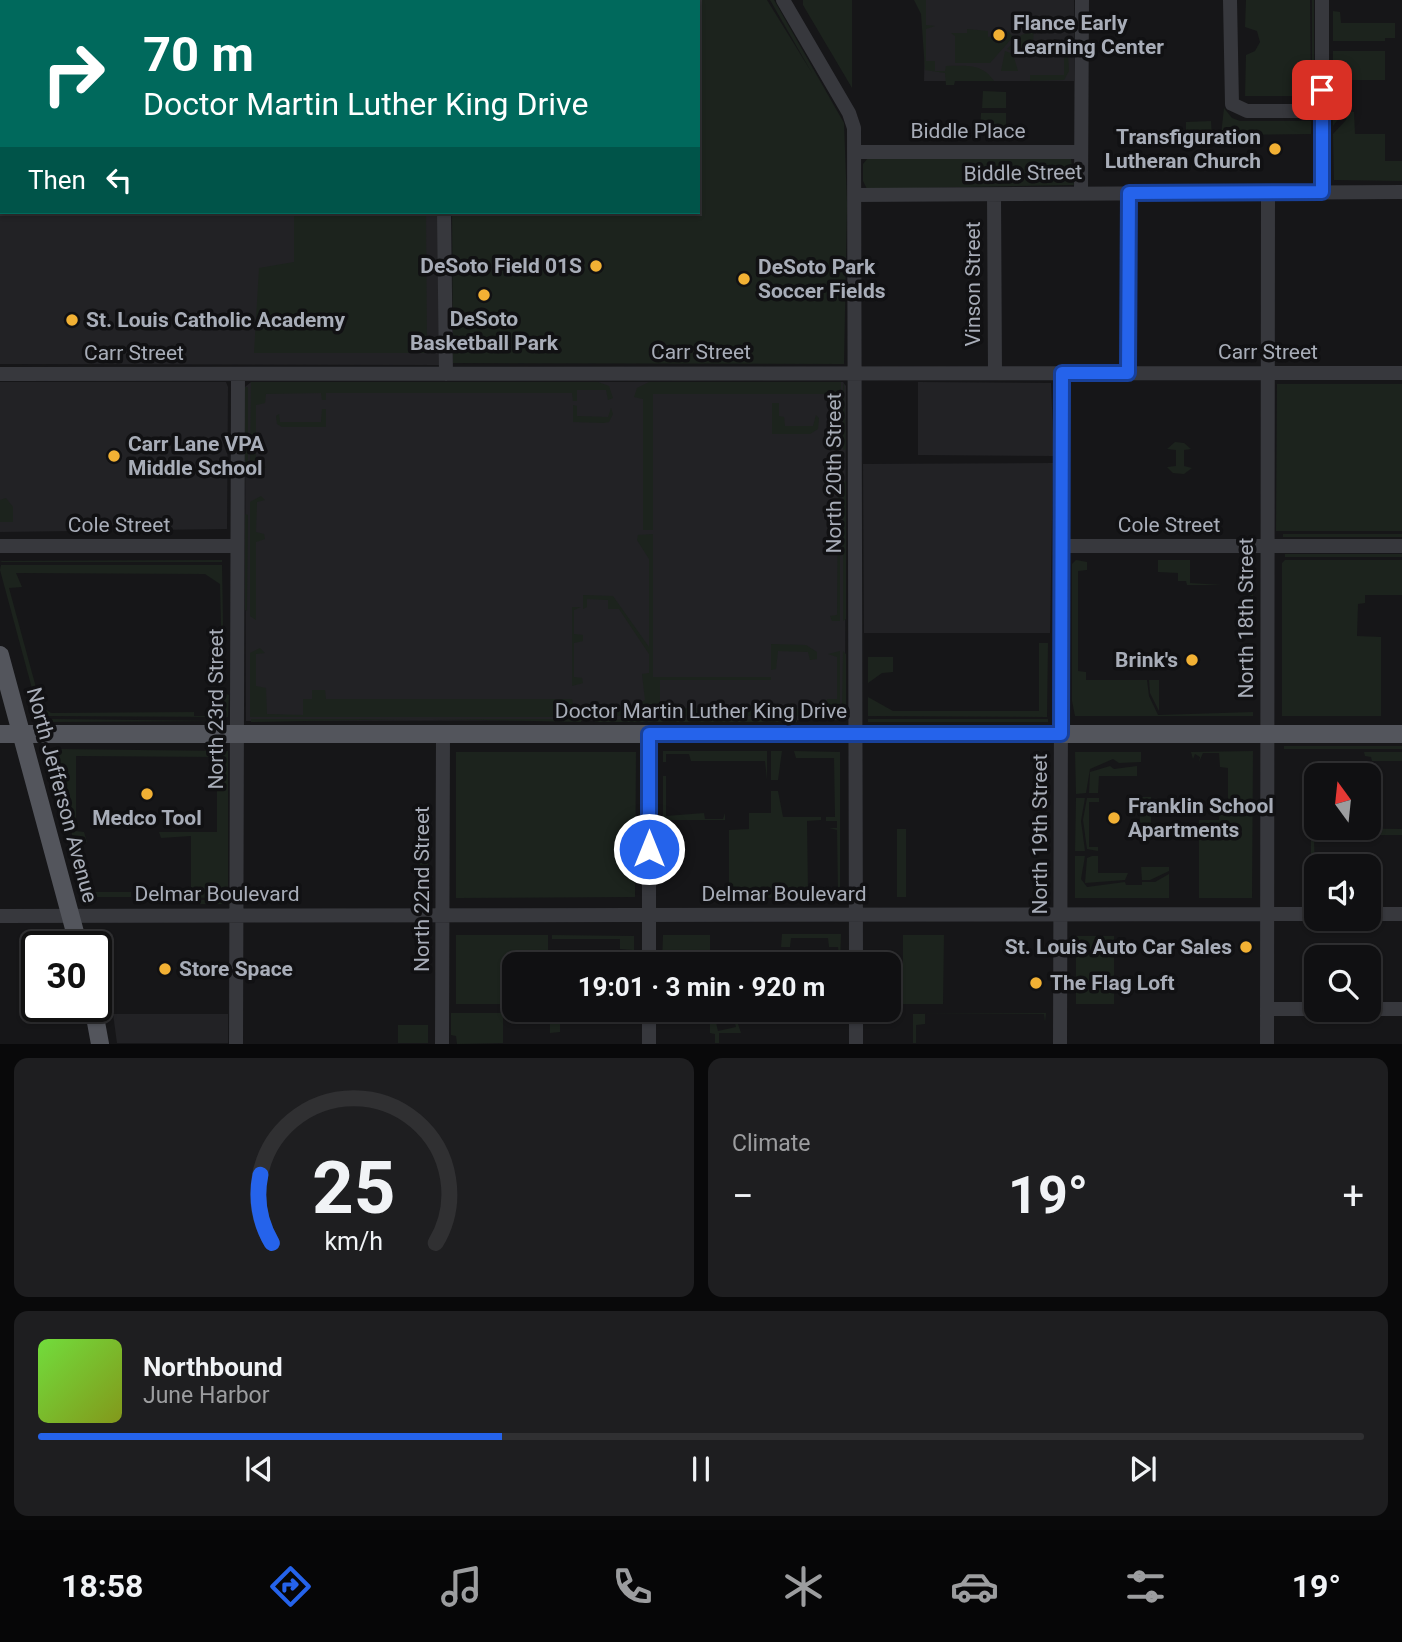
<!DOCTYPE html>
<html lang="en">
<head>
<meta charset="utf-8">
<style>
  body { margin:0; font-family:Roboto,sans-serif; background:#1e1e20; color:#f1f3f6; height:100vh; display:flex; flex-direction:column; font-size:26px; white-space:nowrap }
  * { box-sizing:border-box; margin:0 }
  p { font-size:23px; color:#9c9d9f }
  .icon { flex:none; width:38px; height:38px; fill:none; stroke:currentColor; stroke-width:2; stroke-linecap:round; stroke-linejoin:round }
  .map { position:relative; height:1044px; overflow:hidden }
  .details { display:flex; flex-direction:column; gap:14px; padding:14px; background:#09090a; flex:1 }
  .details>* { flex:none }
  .banner { position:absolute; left:0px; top:0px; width:700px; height:214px; box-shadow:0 2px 5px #0004,0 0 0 2px #303032; background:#00695c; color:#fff; overflow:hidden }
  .needle { width:46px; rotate:345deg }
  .fabs { position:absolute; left:1304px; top:763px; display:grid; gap:14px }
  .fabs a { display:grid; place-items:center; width:77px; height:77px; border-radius:14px; background:#101012; box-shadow:0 2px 5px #0004,0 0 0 2px #303032; font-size:35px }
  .speed { position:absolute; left:21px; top:931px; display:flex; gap:14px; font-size:35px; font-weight:700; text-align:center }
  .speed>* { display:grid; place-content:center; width:91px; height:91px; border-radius:50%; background:#101012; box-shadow:0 2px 5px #0004,0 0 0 2px #303032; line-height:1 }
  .speed .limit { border:4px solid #111; border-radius:10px; background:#fff; color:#111 }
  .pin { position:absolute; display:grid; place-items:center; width:60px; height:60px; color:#fff; margin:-30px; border-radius:14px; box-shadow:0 4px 10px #0006 }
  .me { position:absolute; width:77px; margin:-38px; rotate:0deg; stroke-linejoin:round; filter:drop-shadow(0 0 5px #0008) }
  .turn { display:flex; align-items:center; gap:24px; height:147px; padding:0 28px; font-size:32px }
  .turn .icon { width:91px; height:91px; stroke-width:2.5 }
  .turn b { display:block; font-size:49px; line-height:60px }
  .then { display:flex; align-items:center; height:66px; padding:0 28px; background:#0003; gap:14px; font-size:26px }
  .big { font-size:52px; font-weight:700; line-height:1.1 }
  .details .tile { flex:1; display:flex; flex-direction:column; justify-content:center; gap:10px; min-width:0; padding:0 24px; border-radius:14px; background:#1e1e20 }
  .details .dial { align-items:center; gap:0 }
  .dial svg { height:182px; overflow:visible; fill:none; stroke:#303032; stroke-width:7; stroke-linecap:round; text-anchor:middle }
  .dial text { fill:#f1f3f6; stroke:none }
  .song { display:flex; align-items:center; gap:21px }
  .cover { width:84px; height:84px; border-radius:10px; background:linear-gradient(135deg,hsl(100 70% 55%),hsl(70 70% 35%)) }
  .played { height:7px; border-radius:4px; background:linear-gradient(90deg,#2563eb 35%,#303032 35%) }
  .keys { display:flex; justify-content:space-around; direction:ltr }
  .heat { display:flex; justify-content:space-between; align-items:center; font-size:38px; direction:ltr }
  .details .tiles { flex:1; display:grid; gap:14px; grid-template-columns:1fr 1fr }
  .tile:last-child { grid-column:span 2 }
  .trip { position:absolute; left:502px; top:952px; width:399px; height:70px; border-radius:14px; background:#101012; box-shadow:0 2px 5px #0004,0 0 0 2px #303032; font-weight:700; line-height:70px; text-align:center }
  .tab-bar { display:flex; height:112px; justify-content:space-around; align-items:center; background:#060607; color:#9c9d9f }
  .tab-bar .icon { width:49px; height:49px }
  .tab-bar .current { color:#2563eb }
  .tab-bar b { font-size:32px; color:#f1f3f6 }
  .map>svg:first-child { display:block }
  .built { fill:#222225 }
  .green { fill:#1c231d }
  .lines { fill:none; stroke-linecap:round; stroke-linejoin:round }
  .minor { stroke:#37383d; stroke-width:14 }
  .major { stroke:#53555c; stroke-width:18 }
  .route-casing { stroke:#184099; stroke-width:18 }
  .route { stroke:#2563eb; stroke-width:12 }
  .poi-dot { fill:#f2b134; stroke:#111113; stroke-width:2.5 }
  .labels { text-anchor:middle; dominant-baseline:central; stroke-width:7; stroke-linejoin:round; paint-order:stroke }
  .poi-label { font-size:21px; font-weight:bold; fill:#a8adb8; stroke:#111113; text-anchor:start }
  .street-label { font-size:21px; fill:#a8adb8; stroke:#111113 }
</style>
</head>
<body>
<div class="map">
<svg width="1402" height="1044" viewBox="0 0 1402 1044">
  <rect width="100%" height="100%" fill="#161618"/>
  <!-- built -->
  <path class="built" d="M 0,0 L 441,0 L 2,2 L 2,212 L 438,212 L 440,365 L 0,364 Z
    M 926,0 L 1074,0 L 1074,81 L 924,81 Z
    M 0,382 L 226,382 L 228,387 L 227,529 L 0,532 Z
    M 251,382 L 843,382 L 846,386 L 845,720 L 246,721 L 245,387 Z
    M 918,382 L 1051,383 L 1054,456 L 918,455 Z
    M 1053,463 L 1050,633 L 864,633 L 863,464 Z
    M 113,1014 L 228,1014 L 228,1043 L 117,1043 Z"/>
  <!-- green -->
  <path class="green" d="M 445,0 L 767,0 L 812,73 L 770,0 L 774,0 L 844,123 L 847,204 L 844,364 L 453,363 L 452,212 L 698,212 L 698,2 Z
    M 803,0 L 852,0 L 852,88 L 803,5 Z
    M 914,0 L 926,0 L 926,25 L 935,26 L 926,29 L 926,61 L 935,61 L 935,71 L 945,71 L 946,66 C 966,66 982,63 994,81 L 955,81 L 954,85 L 946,85 L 945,73 L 925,70 L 921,14 Z
    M 1246,0 L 1310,0 L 1311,96 L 1245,96 L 1246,55 L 1255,51 L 1260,42 L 1257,31 L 1245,27 Z
    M 1312,0 L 1314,0 L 1314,98 L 1312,96 Z
    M 1333,11 L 1340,12 L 1341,23 L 1395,23 L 1395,38 L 1385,38 L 1385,41 L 1333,41 Z
    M 967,29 L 988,31 L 988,37 L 992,36 L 994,29 L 1008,31 L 1013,37 L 990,63 L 955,63 L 955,36 L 951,33 L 967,33 Z
    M 1034,29 L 1033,42 C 1026,51 1018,52 1007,49 L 1020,36 Z
    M 1005,51 L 1013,54 L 1018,71 L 1001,71 Z
    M 1333,51 L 1385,51 L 1385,80 L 1351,80 L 1333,64 Z
    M 1064,55 L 1068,55 L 1069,71 L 1064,80 L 1030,81 L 1030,75 L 1064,75 Z
    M 1333,75 L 1343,87 L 1334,97 L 1334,112 L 1337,115 L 1343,113 L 1333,126 Z
    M 983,91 L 1006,92 L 1006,108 L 982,108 Z
    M 1224,108 L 1232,118 L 1240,121 L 1311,121 L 1311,134 L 1221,135 Z
    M 1348,111 L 1354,112 L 1355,134 L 1385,134 L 1385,161 L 1402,161 L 1402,181 L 1334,180 L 1333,134 L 1346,120 Z
    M 981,113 L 1006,113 L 1006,132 L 980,132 Z
    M 1211,121 L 1212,138 L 1186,139 L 1186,122 Z
    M 868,158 L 1071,159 L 1074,185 L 867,189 L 863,181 L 863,164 Z
    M 294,212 L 426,212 L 427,353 L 254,353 L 259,268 L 294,262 Z
    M 251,382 L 598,382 L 609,386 L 613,398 L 608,400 L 606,390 L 577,390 L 577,401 L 573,401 L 572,393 L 326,393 L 326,400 L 322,400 L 321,393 L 266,394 L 265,403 L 256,405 L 256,463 L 264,464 L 266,468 L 250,467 Z
    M 649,382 L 841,382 L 841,450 L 830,450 L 838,447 L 838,405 L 830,404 L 828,394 L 653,394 L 653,530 L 643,530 L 643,399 L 634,397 L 637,388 Z
    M 844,383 L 846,449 L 843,450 L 843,385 Z
    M 1277,384 L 1402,384 L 1402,531 L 1276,531 Z
    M 245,387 L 248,387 L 248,466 L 245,465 Z
    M 772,403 L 779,403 L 779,416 L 784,417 L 785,426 L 813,426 L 816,415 L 819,418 L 818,429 L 810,434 L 772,434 Z
    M 573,405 L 577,406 L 577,416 L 608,417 L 611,408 L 613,414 L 609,422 L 604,423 L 573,422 Z
    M 322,409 L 326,409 L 326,427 L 282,427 L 277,424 L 276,416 L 279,414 L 280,422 L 321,422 Z
    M 1175,442 L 1184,443 L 1191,449 L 1184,450 L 1184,466 L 1192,468 L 1184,474 L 1173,473 L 1167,467 L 1176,466 L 1176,450 L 1167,449 Z
    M 840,480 L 840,621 L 832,621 L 830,616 L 837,615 L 838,484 L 829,481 Z
    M 843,481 L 846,482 L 846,619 L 843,621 Z
    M 261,496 L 265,500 L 257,502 L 256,532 L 264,534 L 265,539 L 256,542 L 256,620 L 250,616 L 250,502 Z
    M 6,498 L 13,507 L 13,522 L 0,522 L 0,500 Z
    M 245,514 L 248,515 L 247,611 L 245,610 Z
    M 653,534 L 653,677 L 771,677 L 771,680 L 660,680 L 660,708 L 827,709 L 827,699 L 837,699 L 837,657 L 828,654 L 840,651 L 840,716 L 593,716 L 594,701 L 598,701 L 599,709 L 641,709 L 641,702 L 645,700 L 642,674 L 649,673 L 649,654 L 619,609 L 608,609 L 608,600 L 587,599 L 587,607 L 583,609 L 583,595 L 613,596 L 649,647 L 649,559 L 637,540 L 638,535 Z
    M 1283,534 L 1402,534 L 1402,537 L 1283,537 Z
    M 1285,554 L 1402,554 L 1402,557 L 1285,557 Z
    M 222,560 L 222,562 L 0,562 L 2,561 Z
    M 1076,560 L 1087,562 L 1087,570 L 1078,571 L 1078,671 L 1086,672 L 1086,680 L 1147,680 L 1149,696 L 1158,715 L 1253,712 L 1253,716 L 1075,716 L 1072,701 L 1072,564 Z
    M 1158,560 L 1190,560 L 1190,583 L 1222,585 L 1187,585 L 1186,581 L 1178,581 L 1178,573 L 1158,572 Z
    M 1240,560 L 1253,560 L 1253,634 L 1243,634 L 1250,632 L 1250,565 L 1240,565 Z
    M 1285,560 L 1402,560 L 1402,595 L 1365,595 L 1365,603 L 1358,604 L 1357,636 L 1381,637 L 1381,716 L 1282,716 L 1282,563 Z
    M 1,565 L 222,565 L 224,677 L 204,677 L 222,666 L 220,584 L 205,574 L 16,573 L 22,587 L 9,588 L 41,706 L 51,713 L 194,712 L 194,716 L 222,716 L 220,692 L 229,695 L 228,717 L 44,716 L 37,707 L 0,570 Z
    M 572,607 L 581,607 L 574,610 L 574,634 L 583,635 L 583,641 L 574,643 L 574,677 L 582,678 L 583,683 L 572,686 Z
    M 1039,643 L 1048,643 L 1047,717 L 868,716 L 868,697 L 893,711 L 1039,711 Z
    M 771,644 L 806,645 L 817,652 L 817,659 L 810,660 L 808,652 L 778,651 L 776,669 L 771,670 Z
    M 260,648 L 265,653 L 256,654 L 256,686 L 266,688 L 267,714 L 303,715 L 303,699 L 312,699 L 312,690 L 325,690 L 326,699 L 572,699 L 576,717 L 250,717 L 250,653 Z
    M 1243,648 L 1253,648 L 1253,668 L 1243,668 Z
    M 843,651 L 846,654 L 846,716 L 842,716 Z
    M 868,657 L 893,657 L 893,672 L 882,673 L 868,683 Z
    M 1149,680 L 1159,680 L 1159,711 L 1150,693 Z
    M 52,719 L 225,721 L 52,722 Z
    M 251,719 L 411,719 L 251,722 Z
    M 432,719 L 582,719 L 581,722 Z
    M 593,719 L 797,719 L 797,722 L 595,722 Z
    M 868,719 L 1048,719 L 1048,722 L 868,722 Z
    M 1284,746 L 1402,746 L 1402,749 L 1284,749 Z
    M 54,749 L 228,751 L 228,898 L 156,897 L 156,892 L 191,891 L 191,836 L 161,838 L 159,832 L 217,832 L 217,757 L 76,756 L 76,831 L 84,832 L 87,842 L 75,845 L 50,756 Z
    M 663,751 L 767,751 L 767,780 L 765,761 L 691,761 L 689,754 L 666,754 L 666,762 L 663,762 Z
    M 771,751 L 782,751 L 778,780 L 771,780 Z
    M 794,751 L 840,752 L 840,897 L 827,897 L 829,893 L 838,893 L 837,830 L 829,828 L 837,828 L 837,821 L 826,821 L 826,817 L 835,817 L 834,758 L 796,758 Z
    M 1253,751 L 1252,898 L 1199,898 L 1199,820 L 1219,820 L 1220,811 L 1228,810 L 1228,768 L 1220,767 L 1219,753 L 1203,753 L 1199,762 L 1200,757 L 1195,754 L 1193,759 L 1191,752 Z
    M 456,752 L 636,752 L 635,897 L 456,898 Z
    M 1075,752 L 1141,752 L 1141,762 L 1119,763 L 1113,759 L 1090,769 L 1086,793 L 1076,794 Z
    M 1364,752 L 1402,752 L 1402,761 L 1372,761 L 1371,757 L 1365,756 Z
    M 1110,766 L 1114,769 L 1137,766 L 1137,776 L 1099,776 L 1098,793 L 1089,793 L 1090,772 Z
    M 663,776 L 666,776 L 666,816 L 704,813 L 705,819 L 723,819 L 725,813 L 725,820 L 663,820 Z
    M 771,791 L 778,791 L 783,817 L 821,817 L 821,820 L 807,821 L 808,893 L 816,894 L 817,897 L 729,898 L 729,830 L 749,829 L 749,813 L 771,813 Z
    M 1140,797 L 1151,797 L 1151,833 L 1140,834 Z
    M 1076,798 L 1085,798 L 1081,821 L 1085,851 L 1075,851 Z
    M 1087,798 L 1099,798 L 1099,802 L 1089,802 L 1089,847 L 1098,847 L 1098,851 L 1087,849 L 1083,820 Z
    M 1332,828 L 1402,829 L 1402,835 L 1337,835 L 1334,843 Z
    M 897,829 L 906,829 L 906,897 L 897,897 Z
    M 1311,830 L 1320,831 L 1323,838 L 1314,840 L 1316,897 L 1311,897 Z
    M 1075,856 L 1085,856 L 1081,879 L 1087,887 L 1125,882 L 1126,885 L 1142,885 L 1142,882 L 1155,882 L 1169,874 L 1169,898 L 1075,898 Z
    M 1092,856 L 1098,856 L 1098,873 L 1128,873 L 1125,880 L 1085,883 L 1087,858 Z
    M 420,858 L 428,858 L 428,897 L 420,897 Z
    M 1141,867 L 1169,867 L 1169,871 L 1150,880 L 1142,880 Z
    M 87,874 L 93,892 L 131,892 L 131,897 L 90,897 L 83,875 Z
    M 156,900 L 221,900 L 224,904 L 157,904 Z
    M 782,934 L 841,934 L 840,964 L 838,947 L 829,947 L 828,938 L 791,938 L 790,947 L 781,947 Z
    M 456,935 L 548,935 L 548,964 L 514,964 L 514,1004 L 456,1004 Z
    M 552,935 L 634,936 L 634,964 L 632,950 L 620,949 L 620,939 L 552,939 Z
    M 663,935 L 710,935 L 710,964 L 662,964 Z
    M 903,935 L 944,935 L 943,1004 L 889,1004 L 889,964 L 877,964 L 903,964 Z
    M 1076,936 L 1114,936 L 1114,1004 L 1076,1004 Z
    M 557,1010 L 579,1010 L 579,1014 L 560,1014 L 560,1032 L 550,1033 L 550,1013 L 557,1013 Z
    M 725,1010 L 729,1013 L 715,1018 L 718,1031 L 736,1027 L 734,1019 L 736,1018 L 741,1033 L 719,1033 L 719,1043 L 715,1043 L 715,1034 L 710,1033 L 710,1013 L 725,1013 Z
    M 451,1013 L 545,1013 L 545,1017 L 503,1017 L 503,1043 L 457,1044 L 456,1036 L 451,1035 Z
    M 1046,1013 L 1045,1022 L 1044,1014 L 925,1014 L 925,1024 L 916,1025 L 916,1043 L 913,1043 L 913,1014 Z
    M 398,1025 L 428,1025 L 428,1043 L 398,1043 Z"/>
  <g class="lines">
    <!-- minor -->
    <path class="minor" d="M 783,0 L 849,113 L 854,128 L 856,964
      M 1230,0 L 1232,104 L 1247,111 L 1322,111
      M 855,152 L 1081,152
      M 1322,192 L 1322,0
      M 1081,193 L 1082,0
      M 855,195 L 1402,192
      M 994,195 L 995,373
      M 444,212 L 446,374
      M 1128,373 L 1129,193
      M 0,374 L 1402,373
      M 0,546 L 237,546
      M 1062,546 L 1402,546
      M 649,734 L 649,964
      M 1368,914 L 1402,914
      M 0,916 L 1316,914
      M 1267,1009 L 1316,1009
      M 1368,1009 L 1402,1009
      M 236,1044 L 238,374
      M 442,1044 L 443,734
      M 649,1044 L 649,1010
      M 856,1044 L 856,1010
      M 1060,1044 L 1062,373
      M 1267,1044 L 1268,192"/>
    <!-- major -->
    <path class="major" d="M 0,655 L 79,947
      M 0,734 L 1402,734
      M 93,1006 L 100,1044"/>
  </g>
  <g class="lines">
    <defs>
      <path id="route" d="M 649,849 L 649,734 L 1061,734 L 1062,373 L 1128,373 L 1129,193 L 1322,192 L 1322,90"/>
    </defs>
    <!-- route casing -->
    <use href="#route" class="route-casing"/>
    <!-- route -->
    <use href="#route" class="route"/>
  </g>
  <!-- markers -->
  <g class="poi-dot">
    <circle cx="999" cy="35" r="7"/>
    <circle cx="1275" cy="149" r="7"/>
    <circle cx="596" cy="266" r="7"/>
    <circle cx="744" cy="279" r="7"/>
    <circle cx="484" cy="295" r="7"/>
    <circle cx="72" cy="320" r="7"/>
    <circle cx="114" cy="456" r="7"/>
    <circle cx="1192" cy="660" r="7"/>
    <circle cx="147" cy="794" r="7"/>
    <circle cx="1114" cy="818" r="7"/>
    <circle cx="1246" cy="947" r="7"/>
    <circle cx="165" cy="969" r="7"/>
    <circle cx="1036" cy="983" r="7"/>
  </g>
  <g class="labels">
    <!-- poi labels -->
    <g class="poi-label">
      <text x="1013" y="23">Flance Early<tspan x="1013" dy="24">Learning Center</tspan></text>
      <text x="1261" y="137" text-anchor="end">Transfiguration<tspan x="1261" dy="24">Lutheran Church</tspan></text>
      <text x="582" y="266" text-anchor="end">DeSoto Field 01S</text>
      <text x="758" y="267">DeSoto Park<tspan x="758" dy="24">Soccer Fields</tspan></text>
      <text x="484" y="319" text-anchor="middle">DeSoto<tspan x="484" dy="24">Basketball Park</tspan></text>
      <text x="86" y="320">St. Louis Catholic Academy</text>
      <text x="128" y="444">Carr Lane VPA<tspan x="128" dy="24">Middle School</tspan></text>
      <text x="1178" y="660" text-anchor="end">Brink's</text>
      <text x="1128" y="806">Franklin School<tspan x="1128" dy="24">Apartments</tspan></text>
      <text x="147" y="818" text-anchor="middle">Medco Tool</text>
      <text x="1232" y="947" text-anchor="end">St. Louis Auto Car Sales</text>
      <text x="179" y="969">Store Space</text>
      <text x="1050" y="983">The Flag Loft</text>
    </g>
    <!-- street labels -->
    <g class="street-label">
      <text x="968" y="131">Biddle Place</text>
      <text transform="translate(1023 173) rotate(-1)">Biddle Street</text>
      <text transform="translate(973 284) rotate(-90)">Vinson Street</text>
      <text x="701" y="352">Carr Street</text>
      <text x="1268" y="352">Carr Street</text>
      <text x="134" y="353">Carr Street</text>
      <text transform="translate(834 473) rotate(-90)">North 20th Street</text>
      <text x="119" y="525">Cole Street</text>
      <text x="1169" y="525">Cole Street</text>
      <text transform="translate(1246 618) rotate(-90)">North 18th Street</text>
      <text transform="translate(216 709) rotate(-90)">North 23rd Street</text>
      <text x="701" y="711">Doctor Martin Luther King Drive</text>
      <text transform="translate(62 795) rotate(75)">North Jefferson Avenue</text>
      <text transform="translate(1040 834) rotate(-90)">North 19th Street</text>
      <text transform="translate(422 889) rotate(-90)">North 22nd Street</text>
      <text x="217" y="894">Delmar Boulevard</text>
      <text x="784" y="894">Delmar Boulevard</text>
    </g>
  </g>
</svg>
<div class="fabs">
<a><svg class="needle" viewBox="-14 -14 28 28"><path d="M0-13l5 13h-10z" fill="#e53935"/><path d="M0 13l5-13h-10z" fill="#9c9d9f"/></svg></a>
<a><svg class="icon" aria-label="sound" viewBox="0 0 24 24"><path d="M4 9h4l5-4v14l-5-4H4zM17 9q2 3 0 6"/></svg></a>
<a><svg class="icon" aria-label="search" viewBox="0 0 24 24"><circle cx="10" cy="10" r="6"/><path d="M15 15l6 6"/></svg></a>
</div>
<div class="speed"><div class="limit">30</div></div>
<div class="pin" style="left:1322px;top:90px;background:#d93025"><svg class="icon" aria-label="arrive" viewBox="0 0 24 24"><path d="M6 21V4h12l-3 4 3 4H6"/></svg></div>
<svg class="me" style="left:649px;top:849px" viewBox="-20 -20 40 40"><circle r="17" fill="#2563eb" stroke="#fff" stroke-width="3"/><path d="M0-11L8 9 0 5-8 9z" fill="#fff"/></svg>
<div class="trip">19:01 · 3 min · 920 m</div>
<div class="banner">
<div class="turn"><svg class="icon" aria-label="right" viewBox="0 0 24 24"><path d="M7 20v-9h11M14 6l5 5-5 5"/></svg><div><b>70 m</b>Doctor Martin Luther King Drive</div></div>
<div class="then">Then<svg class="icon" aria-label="left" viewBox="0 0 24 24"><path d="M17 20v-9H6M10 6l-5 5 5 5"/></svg></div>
</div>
</div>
<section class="details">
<div class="tiles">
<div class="tile dial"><svg viewBox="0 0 100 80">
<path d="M14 69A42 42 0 1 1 86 69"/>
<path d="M14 69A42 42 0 0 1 9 39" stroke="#2563eb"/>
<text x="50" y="56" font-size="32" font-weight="700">25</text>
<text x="50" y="72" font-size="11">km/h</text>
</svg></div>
<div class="tile"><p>Climate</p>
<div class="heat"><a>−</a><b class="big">19°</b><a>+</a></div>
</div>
<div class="tile">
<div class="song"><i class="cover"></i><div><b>Northbound</b><p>June Harbor</p></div></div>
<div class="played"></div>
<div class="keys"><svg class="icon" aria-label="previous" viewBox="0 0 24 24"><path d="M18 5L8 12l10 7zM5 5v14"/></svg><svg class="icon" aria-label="pause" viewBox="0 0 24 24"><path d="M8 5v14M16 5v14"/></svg><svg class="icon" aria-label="next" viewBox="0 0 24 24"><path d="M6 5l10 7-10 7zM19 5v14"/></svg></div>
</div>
</div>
</section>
<nav class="tab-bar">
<b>18:58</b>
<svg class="icon current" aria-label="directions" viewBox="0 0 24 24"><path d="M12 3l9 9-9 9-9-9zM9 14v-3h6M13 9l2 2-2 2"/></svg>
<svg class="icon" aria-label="music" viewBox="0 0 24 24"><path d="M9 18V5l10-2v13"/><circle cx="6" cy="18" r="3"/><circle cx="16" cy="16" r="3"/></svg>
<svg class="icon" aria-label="phone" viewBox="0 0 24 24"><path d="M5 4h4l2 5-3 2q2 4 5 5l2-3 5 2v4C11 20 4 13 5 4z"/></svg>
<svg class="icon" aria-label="climate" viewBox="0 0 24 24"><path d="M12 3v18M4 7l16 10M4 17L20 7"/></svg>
<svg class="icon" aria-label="car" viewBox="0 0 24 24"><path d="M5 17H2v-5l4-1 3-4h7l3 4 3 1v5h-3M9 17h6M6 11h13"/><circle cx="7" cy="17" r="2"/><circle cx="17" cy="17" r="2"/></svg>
<svg class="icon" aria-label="filters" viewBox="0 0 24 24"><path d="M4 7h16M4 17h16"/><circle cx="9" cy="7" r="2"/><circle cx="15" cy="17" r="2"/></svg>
<b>19°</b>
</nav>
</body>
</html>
